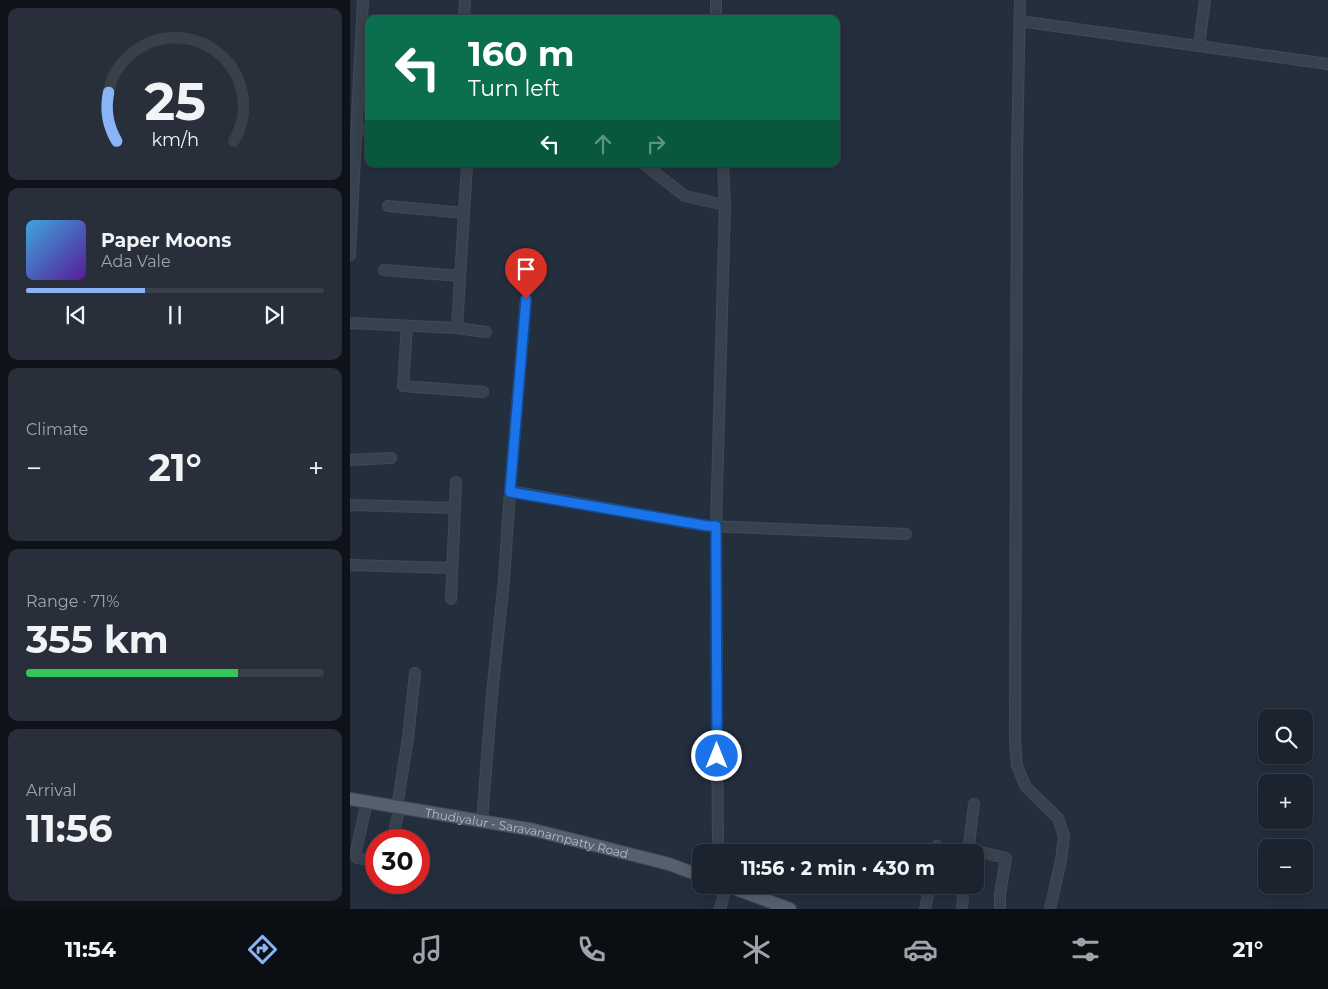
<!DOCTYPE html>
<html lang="en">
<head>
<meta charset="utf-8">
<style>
  body { margin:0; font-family:Montserrat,sans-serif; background:#282f3a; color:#f1f3f6; height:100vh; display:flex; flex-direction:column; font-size:19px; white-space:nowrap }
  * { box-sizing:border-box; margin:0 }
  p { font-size:16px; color:#a0a4aa }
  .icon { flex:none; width:28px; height:28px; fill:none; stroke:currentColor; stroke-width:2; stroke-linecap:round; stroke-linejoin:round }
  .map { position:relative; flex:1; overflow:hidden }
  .side { display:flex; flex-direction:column; gap:8px; padding:8px; background:#0f1319; width:350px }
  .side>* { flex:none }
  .hud { position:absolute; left:15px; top:15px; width:475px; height:152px; border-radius:10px; box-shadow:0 2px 12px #0003,0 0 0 1px #39404a; background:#0b6e4f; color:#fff; overflow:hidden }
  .buttons { position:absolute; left:908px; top:709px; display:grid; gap:10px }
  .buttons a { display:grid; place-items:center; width:55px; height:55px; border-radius:10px; background:#1b232e; box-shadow:0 2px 12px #0003,0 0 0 1px #39404a; font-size:25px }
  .speed { position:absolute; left:15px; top:829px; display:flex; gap:10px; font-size:25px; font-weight:700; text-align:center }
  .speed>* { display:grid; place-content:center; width:65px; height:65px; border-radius:50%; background:#1b232e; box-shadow:0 2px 12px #0003,0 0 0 1px #39404a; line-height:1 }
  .speed .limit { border:8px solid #d22; background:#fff; color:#111 }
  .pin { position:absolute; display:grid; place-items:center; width:42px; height:42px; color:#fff; margin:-51px -21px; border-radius:50% 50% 50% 0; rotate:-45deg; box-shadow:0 0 5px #0007 }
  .pin .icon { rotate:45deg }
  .me { position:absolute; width:55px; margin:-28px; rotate:0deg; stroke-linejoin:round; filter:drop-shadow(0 0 4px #0008) }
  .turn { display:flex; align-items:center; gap:18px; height:105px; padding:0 20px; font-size:22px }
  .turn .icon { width:65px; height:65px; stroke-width:2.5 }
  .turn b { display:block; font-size:35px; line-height:42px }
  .lanes { display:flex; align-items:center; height:48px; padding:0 20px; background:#0003; justify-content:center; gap:25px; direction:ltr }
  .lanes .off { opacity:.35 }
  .big { font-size:38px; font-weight:700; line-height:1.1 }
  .side .tile { flex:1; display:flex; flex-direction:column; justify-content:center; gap:8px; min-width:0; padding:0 18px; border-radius:10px; background:#282f3a }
  .side .dial { align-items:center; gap:0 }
  .dial svg { height:130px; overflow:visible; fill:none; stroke:#39404a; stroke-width:7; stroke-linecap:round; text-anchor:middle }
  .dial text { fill:#f1f3f6; stroke:none }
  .song { display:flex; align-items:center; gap:15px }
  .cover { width:60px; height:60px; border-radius:8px; background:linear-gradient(135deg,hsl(200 70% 55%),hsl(270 70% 35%)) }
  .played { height:5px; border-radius:2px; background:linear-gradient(90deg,#8ab4f8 40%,#39404a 40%) }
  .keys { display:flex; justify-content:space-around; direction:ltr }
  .heat { display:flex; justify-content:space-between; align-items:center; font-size:28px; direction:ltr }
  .charge { height:8px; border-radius:4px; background:linear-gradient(90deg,#34c759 71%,#39404a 0) }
  .trip { position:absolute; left:342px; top:844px; width:292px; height:50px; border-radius:10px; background:#1b232e; box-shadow:0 2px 12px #0003,0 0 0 1px #39404a; font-weight:700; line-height:50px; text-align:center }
  .tab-bar { display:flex; height:80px; justify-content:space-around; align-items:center; background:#0b0e12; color:#a0a4aa }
  .tab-bar .icon { width:35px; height:35px }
  .tab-bar .active { color:#8ab4f8 }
  .tab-bar b { font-size:22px; color:#f1f3f6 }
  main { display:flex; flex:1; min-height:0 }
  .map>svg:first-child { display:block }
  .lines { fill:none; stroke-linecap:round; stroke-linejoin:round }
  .minor-casing { stroke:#414a57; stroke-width:12 }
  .major-casing { stroke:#414a57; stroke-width:14 }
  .minor { stroke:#38414e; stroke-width:10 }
  .major { stroke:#56606e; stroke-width:12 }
  .route-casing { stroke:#114b97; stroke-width:12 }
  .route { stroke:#1a73e8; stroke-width:9 }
  .labels { text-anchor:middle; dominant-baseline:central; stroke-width:5; stroke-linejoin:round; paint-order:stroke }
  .street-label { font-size:12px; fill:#b4bcc9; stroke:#1d2633 }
</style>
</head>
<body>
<main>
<section class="side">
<div class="tile dial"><svg viewBox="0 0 100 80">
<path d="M14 69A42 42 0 1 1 86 69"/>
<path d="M14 69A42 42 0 0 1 9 39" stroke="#8ab4f8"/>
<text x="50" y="56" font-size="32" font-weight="700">25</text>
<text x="50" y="72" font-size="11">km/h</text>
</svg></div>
<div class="tile">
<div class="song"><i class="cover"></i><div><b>Paper Moons</b><p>Ada Vale</p></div></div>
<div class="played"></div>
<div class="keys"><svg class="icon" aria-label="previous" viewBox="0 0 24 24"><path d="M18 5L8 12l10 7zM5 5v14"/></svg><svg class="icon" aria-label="pause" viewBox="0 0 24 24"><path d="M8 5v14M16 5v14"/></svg><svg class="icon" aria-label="next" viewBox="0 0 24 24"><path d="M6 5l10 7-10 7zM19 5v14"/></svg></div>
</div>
<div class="tile"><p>Climate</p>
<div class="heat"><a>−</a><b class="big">21°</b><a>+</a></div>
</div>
<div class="tile"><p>Range · 71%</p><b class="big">355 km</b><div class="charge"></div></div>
<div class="tile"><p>Arrival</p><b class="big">11:56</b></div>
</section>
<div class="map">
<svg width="978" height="909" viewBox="0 0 978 909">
  <rect width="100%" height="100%" fill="#242f3e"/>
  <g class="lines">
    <defs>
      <path id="minor" d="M 366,0 L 366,19
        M 670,0 L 667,156 L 665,741 L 667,766 L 676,787 L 708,818 L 714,836 L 711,860 L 700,909
        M 114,19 L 115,0
        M 669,21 L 978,64
        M 849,46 L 855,0
        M 1,132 L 19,130
        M 294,164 L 335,196 L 375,205
        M 38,206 L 114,213
        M 0,255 L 13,0
        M 34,270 L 110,276
        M 0,323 L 107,328 L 136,332
        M 57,326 L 53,386 L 133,392
        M 107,328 L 117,164
        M 0,460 L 41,458
        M 160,491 L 357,526 L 556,534
        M 0,505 L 105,508
        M 0,565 L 102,568
        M 101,599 L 106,482
        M 17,802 L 5,855 L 7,858 L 26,862
        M 47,807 L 58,738 L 65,673
        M 132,821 L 142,694 L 154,580 L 160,491 L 176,299
        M 42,840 L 50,807
        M 618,849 L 656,858 L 650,894 L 650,909
        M 368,852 L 366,526 L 375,205 L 373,164
        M 586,852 L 587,846
        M 618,852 L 624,804
        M 370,909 L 376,886
        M 575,909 L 580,885
        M 612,909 L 614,885"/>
      <g id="major">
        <path id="s1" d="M 0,799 L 184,830 L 319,864 L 351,876"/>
        <path d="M 375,885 L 440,909"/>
      </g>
    </defs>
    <!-- minor casing -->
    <use href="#minor" class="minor-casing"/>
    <!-- major casing -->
    <use href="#major" class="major-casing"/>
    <!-- minor -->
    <use href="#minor" class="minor"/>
    <!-- major -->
    <use href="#major" class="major"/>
  </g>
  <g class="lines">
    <defs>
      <path id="route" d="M 176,299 L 160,492 L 358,526 L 366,526 L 367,756"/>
    </defs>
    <!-- route casing -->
    <use href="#route" class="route-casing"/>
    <!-- route -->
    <use href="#route" class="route"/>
  </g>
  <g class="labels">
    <!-- street labels -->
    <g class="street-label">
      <text stroke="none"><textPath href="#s1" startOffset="180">Thudiyalur - Saravanampatty Road</textPath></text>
    </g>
  </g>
</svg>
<div class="buttons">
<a><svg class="icon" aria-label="search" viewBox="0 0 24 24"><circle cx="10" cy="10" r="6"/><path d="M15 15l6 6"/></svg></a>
<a>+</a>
<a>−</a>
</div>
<div class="speed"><div class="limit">30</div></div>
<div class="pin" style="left:176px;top:299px;background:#d93025"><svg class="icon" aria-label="arrive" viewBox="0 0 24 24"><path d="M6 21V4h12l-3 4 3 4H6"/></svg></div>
<svg class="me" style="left:367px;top:756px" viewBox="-20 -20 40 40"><circle r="17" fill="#1a73e8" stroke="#fff" stroke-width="3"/><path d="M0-11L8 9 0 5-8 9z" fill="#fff"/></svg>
<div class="trip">11:56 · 2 min · 430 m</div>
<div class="hud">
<div class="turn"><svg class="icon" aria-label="left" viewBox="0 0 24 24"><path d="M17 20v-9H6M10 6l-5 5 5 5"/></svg><div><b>160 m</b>Turn left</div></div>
<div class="lanes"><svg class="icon" aria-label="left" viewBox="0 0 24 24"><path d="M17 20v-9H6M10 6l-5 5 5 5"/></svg><svg class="icon off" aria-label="ahead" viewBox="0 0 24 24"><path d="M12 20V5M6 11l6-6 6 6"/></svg><svg class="icon off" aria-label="right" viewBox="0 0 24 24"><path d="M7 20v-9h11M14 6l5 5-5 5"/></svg></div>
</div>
</div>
</main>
<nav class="tab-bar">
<b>11:54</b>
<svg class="icon active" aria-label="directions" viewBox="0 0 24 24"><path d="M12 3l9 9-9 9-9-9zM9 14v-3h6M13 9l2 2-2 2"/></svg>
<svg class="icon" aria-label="music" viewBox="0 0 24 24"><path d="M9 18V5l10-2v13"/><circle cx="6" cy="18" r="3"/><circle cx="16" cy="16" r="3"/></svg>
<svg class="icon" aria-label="phone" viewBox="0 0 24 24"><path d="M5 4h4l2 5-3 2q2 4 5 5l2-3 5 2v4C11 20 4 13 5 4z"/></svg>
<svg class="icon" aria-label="climate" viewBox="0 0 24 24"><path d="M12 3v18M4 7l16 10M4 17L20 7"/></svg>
<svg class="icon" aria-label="car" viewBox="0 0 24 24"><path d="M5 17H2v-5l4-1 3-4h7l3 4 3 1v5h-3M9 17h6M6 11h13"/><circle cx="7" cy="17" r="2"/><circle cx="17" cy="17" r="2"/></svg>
<svg class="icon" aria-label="filters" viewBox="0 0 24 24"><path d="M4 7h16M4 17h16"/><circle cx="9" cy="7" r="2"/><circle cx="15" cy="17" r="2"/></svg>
<b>21°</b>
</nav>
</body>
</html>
